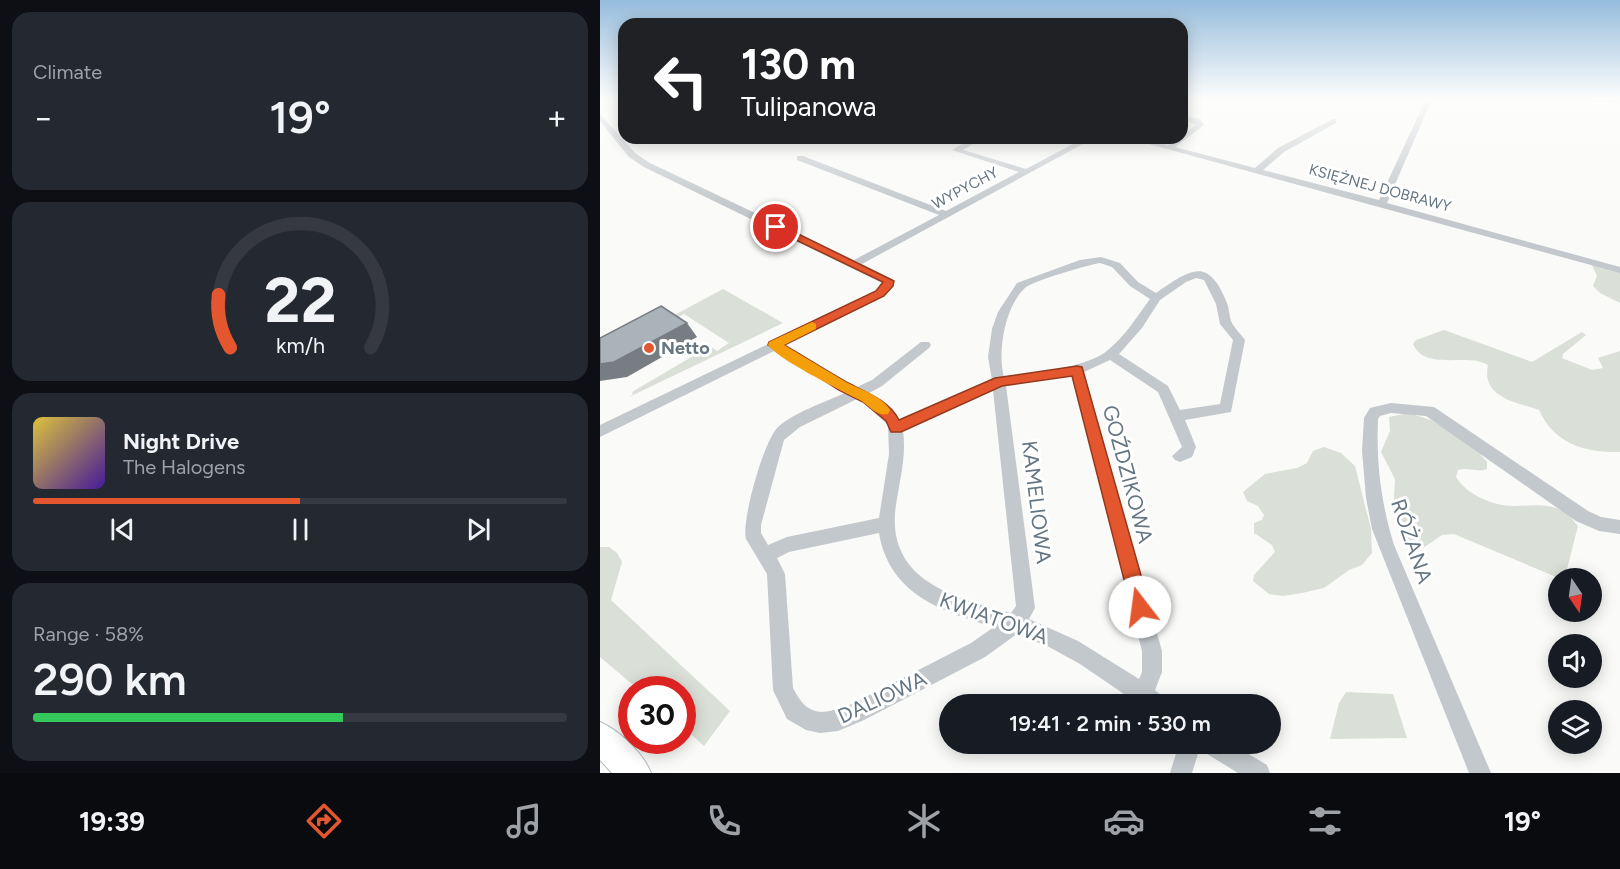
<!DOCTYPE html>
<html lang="en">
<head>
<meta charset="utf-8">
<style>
  body { margin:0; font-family:Figtree,sans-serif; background:#242831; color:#f1f3f6; height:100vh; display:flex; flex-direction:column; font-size:22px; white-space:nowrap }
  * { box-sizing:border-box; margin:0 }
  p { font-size:20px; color:#9ea1a6 }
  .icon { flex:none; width:33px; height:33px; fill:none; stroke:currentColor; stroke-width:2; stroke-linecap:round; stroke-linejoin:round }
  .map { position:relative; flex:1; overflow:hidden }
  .side { display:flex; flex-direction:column; gap:12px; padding:12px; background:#0d0f14; width:600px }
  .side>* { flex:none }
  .top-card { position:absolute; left:18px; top:18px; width:570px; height:126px; border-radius:18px; box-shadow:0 3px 15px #0003; background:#202124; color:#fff; overflow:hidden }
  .needle { width:39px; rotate:167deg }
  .fabs { position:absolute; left:948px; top:568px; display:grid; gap:12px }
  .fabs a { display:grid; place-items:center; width:54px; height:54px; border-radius:50%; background:#171b24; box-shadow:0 3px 15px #0003; font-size:30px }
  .speed { position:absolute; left:18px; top:676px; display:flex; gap:12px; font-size:30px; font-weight:700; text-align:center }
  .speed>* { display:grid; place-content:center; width:78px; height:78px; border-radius:50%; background:#171b24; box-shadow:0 3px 15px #0003; line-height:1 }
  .speed .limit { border:9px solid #d22; background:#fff; color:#111 }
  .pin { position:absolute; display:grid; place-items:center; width:51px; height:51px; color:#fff; margin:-26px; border:3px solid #fff; border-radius:50%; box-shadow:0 2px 6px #0007 }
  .me { position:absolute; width:66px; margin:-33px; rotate:345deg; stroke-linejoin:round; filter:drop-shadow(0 0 4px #0008) }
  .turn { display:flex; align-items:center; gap:21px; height:126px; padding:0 24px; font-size:27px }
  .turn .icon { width:78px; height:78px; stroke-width:2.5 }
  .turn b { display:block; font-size:42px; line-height:51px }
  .big { font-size:45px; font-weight:600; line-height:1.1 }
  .side .tile { flex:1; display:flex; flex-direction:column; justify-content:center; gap:9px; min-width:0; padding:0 21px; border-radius:18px; background:#242831 }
  .side .dial { align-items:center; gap:0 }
  .dial svg { height:156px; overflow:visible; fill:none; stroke:#363941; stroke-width:7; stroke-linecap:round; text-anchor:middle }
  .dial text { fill:#f1f3f6; stroke:none }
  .song { display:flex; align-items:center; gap:18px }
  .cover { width:72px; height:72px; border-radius:9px; background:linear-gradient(135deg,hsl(50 70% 55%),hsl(260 70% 35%)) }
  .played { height:6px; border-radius:3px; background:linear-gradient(90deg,#e4572e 50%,#363941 50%) }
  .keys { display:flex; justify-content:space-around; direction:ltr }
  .heat { display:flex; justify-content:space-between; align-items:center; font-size:33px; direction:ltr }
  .charge { height:9px; border-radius:4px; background:linear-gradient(90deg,#34c759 58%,#363941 0) }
  .trip { position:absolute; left:339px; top:694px; width:342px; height:60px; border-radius:30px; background:#171b24; box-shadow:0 3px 15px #0003; font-weight:600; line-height:60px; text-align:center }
  .tabs { display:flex; height:96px; justify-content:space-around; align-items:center; background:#090b0e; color:#9ea1a6 }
  .tabs .icon { width:42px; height:42px }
  .tabs .selected { color:#e4572e }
  .tabs b { font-size:27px; color:#f1f3f6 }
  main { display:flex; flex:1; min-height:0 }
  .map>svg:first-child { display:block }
  .green { fill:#dadfd7 }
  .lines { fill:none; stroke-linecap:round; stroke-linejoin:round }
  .secondary-casing { stroke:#b3babf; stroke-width:2 }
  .minor { fill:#c3c8cc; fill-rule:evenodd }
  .secondary { fill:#fff; fill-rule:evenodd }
  .shaded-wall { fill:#777d82 }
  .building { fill:#aab3b9; stroke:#777d82; stroke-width:1.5 }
  .route { fill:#e4572e; stroke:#94391e; stroke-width:1.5 }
  .slow { fill:#f59e0b }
  .poi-dot { fill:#e4572e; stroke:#fff; stroke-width:2 }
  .labels { text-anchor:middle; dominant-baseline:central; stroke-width:6; stroke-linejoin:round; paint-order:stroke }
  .far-street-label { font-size:15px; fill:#657683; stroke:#fff }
  .poi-label { font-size:18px; font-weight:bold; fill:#657683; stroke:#fff; text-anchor:start }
  .near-street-label { font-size:21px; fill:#657683; stroke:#fff }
</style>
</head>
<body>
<main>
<section class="side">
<div class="tile"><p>Climate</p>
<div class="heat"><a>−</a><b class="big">19°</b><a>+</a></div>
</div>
<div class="tile dial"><svg viewBox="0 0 100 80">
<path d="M14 69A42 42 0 1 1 86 69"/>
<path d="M14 69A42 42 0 0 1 8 42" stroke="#e4572e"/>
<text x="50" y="56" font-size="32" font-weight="700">22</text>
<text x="50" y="72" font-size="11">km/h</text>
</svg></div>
<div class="tile">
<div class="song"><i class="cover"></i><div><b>Night Drive</b><p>The Halogens</p></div></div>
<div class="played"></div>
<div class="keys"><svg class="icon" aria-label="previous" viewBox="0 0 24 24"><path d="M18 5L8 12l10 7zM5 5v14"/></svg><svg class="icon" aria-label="pause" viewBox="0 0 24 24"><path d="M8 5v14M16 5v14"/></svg><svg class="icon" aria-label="next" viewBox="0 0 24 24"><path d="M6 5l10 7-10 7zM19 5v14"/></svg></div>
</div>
<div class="tile"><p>Range · 58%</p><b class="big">290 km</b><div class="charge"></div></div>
</section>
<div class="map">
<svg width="1020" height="773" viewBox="0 0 1020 773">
  <rect width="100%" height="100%" fill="#fafaf8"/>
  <!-- green -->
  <path class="green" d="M 991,263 L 1020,272 L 1020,303 L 1000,293 L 993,286 L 997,276 Z
    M 123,289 L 183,323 L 29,397 L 33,394 L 32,392 L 110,346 L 117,351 L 129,343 L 84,314 L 10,354 L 0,355 Z
    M 844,330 L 932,362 L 982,332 L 986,335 L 963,354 L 962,358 L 992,370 L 1003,368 L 998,358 L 1020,351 L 1020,452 C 986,453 954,444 939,410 C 916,402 881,398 888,365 C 868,352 825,372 813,344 L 816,340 Z
    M 808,413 L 831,420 L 872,445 L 887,462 L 887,469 C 877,473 869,467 858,470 L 856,477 C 867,495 893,506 914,506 C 932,506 948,502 965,512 C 970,515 974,522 978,526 L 967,569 L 956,577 L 854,534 L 842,535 L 823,548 L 810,546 L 805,536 L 794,499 L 795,479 L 781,452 L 790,431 L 789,417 Z
    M 724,447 L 741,453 L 755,466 L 771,529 L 772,553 L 762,565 L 749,570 L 724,588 L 702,593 L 683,596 L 669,594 L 653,581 L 654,575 L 675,552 L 672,545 L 654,533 L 654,523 L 662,520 L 664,515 L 658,506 L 647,501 L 643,492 L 665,474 L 697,468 L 707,463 L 713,451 Z
    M 0,547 L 9,547 L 17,553 L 22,562 L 11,600 L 130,711 L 104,746 L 83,727 L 82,690 L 39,690 L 0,657 Z
    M 746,692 L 793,694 L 807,738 L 730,739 L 739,703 Z"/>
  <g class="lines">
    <defs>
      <path id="secondary" d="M 0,722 C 20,731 43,753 51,773 L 12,773 L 0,760 Z"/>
    </defs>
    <!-- secondary casing -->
    <use href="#secondary" class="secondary-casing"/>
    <!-- minor -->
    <path class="minor" d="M 826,99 L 832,99 L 787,203 L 1020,267 L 1020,273 L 527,138 L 540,138 L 568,145 L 577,138 L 582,138 L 582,135 L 596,125 L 582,119 L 582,115 L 600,119 L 604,125 L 575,147 L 655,168 L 678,148 L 733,119 L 736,119 L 736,123 L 684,152 L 663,170 L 779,200 Z
      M 973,99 L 1020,99 L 1020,103 L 976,101 Z
      M 0,114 L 35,153 L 50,163 L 254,260 L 339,215 L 197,160 L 197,156 L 203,156 L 346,211 L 419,172 L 352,150 L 373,138 L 383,138 L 363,150 L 426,169 L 484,138 L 494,138 L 262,264 L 292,279 L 292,288 L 284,296 L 185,346 L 257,387 L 272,380 L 321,342 L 329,342 L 331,345 L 329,348 L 282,386 L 269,393 L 300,420 L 392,380 L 388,357 L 392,329 L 398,312 L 417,283 L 480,260 L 501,257 L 520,263 L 538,282 L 556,293 C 590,270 608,255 627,303 C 629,308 629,315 631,321 C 634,328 641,334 645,340 L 631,412 L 585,420 L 596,447 L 592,457 L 580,462 L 575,460 L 572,456 L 582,447 L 558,392 L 510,360 L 484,372 L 562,651 L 562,672 L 555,690 L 564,698 L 567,705 L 540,705 L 480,664 L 449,647 L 417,634 L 385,657 L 264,720 L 238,731 L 220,733 L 206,730 L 187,719 L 173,690 L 167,574 L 146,539 C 141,521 164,440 178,427 C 193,413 225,402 245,393 L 174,351 L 0,437 L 0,425 L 276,292 L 282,283 L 44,167 L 29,157 L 0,121 ZM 500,263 L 512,267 L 530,286 L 550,299 C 537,317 525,336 508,350 C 486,369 432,372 404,377 C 397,352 405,306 425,288 C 432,281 488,265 500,263 ZM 596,278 L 604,280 L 616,304 L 620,324 L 633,340 L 620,404 L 580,410 L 568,386 L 519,354 L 542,328 L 560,300 L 586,282 ZM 472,375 L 542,651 L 542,672 L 539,679 L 478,641 L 429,619 L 435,608 L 406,386 ZM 393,390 L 416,606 L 411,613 C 358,598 290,583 295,513 C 298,485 307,459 303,431 ZM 257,399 L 263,402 L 288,425 L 289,454 L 279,518 L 187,537 L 168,545 L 161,533 L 161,525 L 184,440 L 200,427 ZM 279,533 C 289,594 342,612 394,627 L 371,643 L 252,704 C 223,715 208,718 193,688 L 185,574 L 177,558 L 189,552 Z
      M 791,403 L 834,407 L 988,511 L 1001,517 L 1020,520 L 1020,534 L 999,531 L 976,521 L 826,416 L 791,413 L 780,416 L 778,419 C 776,462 781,503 794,545 L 891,773 L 869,773 L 772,529 L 766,498 L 762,451 L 764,418 L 770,408 Z
      M 579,744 L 601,744 L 592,773 L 570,773 Z
      M 601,744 L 632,744 L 667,765 L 670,773 L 638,773 L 604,752 Z"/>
    <!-- secondary -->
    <use href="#secondary" class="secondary"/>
  </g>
  <!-- shaded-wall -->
  <path class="shaded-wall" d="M 87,323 L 97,337 L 27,377 L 0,381 L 0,364 Z"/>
  <!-- building -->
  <path class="building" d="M 61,306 L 87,323 L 14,362 L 0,364 L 0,338 Z"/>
  <!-- sky -->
  <linearGradient id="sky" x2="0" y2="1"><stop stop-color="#96bcdc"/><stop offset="0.48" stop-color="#fdfdfc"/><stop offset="1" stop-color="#fdfdfc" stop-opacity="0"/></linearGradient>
  <rect width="1020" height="207" fill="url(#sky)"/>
  <!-- route -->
  <path class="route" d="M 173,225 L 180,225 L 294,281 L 293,286 L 284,296 L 184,345 C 205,357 225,370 246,382 C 265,392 289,400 299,420 L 395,378 L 477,366 L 482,367 L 550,607 L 547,614 L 540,616 L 534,614 L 531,607 L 472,376 L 402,386 L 301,432 L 291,432 L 286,421 L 263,402 L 239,390 L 168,345 L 169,342 L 276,291 L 283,282 L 173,229 Z"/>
  <!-- slow -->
  <path class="slow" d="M 212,322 L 216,324 L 216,329 L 184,345 C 205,357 225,370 246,382 C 261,390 281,395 290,410 L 288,414 C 276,417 269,405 260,400 C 240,390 179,360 168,345 L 169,342 Z"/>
  <!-- markers -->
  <circle class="poi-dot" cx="49" cy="348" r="6"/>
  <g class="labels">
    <!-- far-street labels -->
    <g class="far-street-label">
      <text transform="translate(365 188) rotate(-28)">WYPYCHY</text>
      <text transform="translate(780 188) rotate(15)">KSIĘŻNEJ DOBRAWY</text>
    </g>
    <!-- poi labels -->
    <g class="poi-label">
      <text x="61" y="348">Netto</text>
    </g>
    <!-- near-street labels -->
    <g class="near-street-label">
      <text transform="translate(528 474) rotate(75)">GOŹDZIKOWA</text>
      <text transform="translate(437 502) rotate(83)">KAMELIOWA</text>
      <text transform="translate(812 541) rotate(71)">RÓŻANA</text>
      <text transform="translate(394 618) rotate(20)">KWIATOWA</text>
      <text transform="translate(282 697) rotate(-25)">DALIOWA</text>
    </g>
  </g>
</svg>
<div class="fabs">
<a><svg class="needle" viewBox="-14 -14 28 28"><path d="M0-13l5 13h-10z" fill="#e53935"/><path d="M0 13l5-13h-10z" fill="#9ea1a6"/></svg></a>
<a><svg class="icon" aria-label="sound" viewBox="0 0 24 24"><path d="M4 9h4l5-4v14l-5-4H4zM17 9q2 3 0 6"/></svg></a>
<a><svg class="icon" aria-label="layers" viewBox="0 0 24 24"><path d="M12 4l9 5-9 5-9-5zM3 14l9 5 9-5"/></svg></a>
</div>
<div class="speed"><div class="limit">30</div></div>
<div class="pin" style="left:176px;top:227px;background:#d93025"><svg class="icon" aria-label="arrive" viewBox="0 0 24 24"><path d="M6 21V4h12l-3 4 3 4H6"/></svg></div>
<svg class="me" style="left:540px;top:607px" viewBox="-20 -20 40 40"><circle r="19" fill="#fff"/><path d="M0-13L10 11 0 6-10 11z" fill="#e4572e"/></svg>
<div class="trip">19:41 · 2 min · 530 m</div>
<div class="top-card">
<div class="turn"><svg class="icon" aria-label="left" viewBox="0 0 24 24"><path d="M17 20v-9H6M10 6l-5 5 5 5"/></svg><div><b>130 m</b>Tulipanowa</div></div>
</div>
</div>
</main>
<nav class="tabs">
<b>19:39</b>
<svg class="icon selected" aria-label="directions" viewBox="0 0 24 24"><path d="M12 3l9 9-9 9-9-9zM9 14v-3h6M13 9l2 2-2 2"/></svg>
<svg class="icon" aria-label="music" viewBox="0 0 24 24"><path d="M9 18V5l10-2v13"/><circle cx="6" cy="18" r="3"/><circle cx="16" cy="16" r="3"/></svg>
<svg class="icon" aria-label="phone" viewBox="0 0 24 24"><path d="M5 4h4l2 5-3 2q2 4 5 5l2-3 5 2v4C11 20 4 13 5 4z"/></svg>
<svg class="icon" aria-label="climate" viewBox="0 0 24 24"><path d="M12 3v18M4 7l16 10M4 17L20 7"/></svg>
<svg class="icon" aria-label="car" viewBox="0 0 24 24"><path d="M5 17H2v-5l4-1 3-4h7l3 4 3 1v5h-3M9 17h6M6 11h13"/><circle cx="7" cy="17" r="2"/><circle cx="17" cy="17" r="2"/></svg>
<svg class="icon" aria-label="filters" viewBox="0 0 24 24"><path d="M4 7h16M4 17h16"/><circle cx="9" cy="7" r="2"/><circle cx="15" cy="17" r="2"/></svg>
<b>19°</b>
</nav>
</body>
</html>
